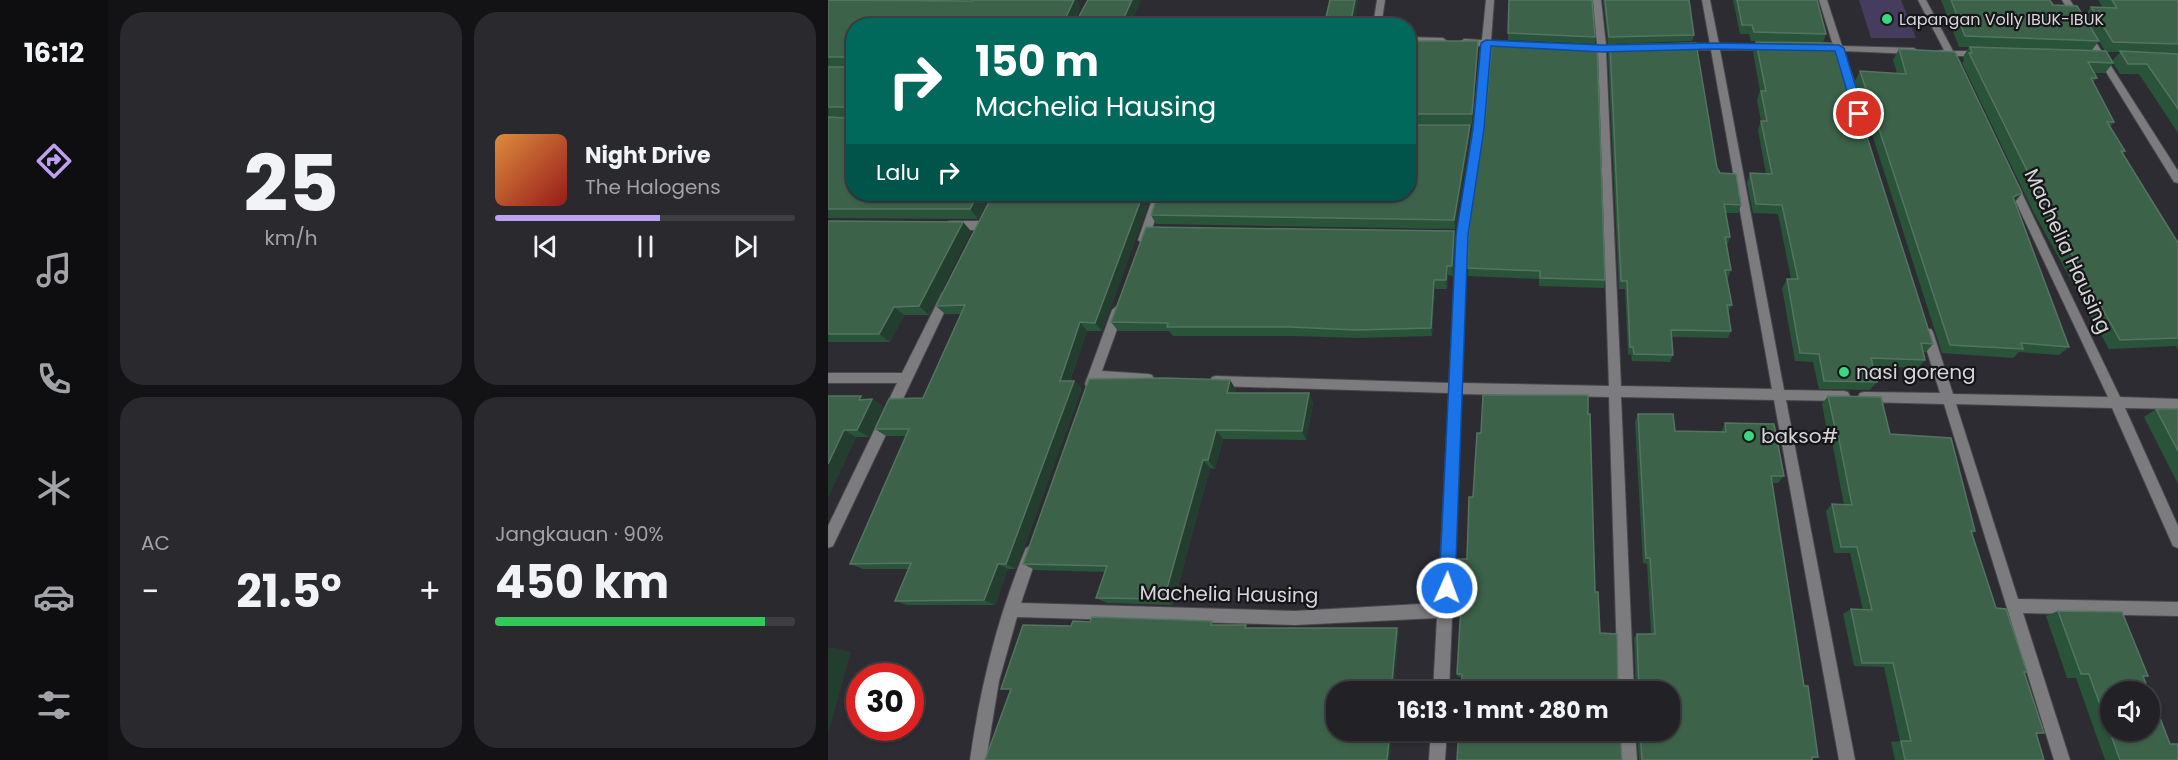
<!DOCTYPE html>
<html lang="id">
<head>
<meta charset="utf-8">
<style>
  body { margin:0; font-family:Poppins,sans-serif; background:#2a292e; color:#f1f3f6; height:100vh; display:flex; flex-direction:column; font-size:22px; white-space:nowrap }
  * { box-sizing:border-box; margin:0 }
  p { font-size:20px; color:#a2a3a7 }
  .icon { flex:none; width:33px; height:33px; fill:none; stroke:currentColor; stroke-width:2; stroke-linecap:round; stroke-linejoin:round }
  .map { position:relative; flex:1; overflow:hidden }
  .details { display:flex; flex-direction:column; gap:12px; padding:12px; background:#131215; width:720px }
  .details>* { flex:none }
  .top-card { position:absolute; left:18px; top:18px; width:570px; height:183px; border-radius:24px; box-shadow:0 2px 4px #0004,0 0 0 2px #3f3e43; background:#00695c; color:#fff; overflow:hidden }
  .tools { position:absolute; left:1272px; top:681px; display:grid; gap:12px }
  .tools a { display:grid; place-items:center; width:60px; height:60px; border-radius:50%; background:#222126; box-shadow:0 2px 4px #0004,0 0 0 2px #3f3e43; font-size:30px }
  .speed { position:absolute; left:18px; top:663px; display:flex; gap:12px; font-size:30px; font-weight:700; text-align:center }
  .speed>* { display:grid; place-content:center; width:78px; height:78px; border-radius:50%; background:#222126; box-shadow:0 2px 4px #0004,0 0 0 2px #3f3e43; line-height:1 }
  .speed .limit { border:9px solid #d22; background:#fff; color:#111 }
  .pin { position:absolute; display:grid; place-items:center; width:51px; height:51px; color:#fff; margin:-26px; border:3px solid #fff; border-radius:50%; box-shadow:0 2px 6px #0007 }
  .me { position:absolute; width:66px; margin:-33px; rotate:2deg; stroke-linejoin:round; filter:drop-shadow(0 0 4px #0008) }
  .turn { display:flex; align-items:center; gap:21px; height:126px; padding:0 30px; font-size:27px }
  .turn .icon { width:78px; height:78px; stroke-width:2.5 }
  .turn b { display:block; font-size:42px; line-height:51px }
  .then { display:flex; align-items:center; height:57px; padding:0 30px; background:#0003; gap:12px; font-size:22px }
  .big { font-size:45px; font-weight:700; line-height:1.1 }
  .details .widget { flex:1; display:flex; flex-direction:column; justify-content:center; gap:9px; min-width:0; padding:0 21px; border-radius:24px; background:#2a292e }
  .details .dial { align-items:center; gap:0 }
  .dial b { font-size:78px; line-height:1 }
  .song { display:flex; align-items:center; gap:18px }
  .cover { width:72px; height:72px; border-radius:9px; background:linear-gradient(135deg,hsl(30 70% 55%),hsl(0 70% 35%)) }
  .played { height:6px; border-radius:3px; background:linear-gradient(90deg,#bca0f2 55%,#3f3e43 55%) }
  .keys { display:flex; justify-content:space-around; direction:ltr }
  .heat { display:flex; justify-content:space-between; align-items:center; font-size:33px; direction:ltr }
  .charge { height:9px; border-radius:4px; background:linear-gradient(90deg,#34c759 90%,#3f3e43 0) }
  .details .tiles { flex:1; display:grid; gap:12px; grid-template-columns:repeat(2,1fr) }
  .trip { position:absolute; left:498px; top:681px; width:354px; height:60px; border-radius:24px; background:#222126; box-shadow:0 2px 4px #0004,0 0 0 2px #3f3e43; font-weight:700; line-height:60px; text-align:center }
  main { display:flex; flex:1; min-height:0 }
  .dock { display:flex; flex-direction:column; width:108px; justify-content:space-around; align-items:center; background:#0e0d0f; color:#a2a3a7 }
  .dock .icon { width:42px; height:42px }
  .dock .selected { color:#bca0f2 }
  .dock b { font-size:27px; color:#f1f3f6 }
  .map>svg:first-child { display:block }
  .green { fill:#453c5e }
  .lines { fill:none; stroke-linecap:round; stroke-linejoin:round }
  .minor-casing { stroke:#49474e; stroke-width:2 }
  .minor { fill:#7c7c7f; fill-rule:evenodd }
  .wall { fill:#295439; fill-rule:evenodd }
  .shaded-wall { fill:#233e2f }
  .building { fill:#3c624a; stroke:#547461; stroke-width:1.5 }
  .route { fill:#1a73e8; stroke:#114b97; stroke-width:1.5 }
  .poi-dot { fill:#38d880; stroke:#161518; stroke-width:2 }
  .labels { text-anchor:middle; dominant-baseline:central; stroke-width:4.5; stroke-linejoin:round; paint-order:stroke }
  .far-poi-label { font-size:16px; fill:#d7d6da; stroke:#161518; text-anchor:start }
  .street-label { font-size:20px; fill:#d7d6da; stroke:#161518 }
  .poi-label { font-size:20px; fill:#d7d6da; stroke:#161518; text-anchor:start }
</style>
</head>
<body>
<main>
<nav class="dock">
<b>16:12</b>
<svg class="icon selected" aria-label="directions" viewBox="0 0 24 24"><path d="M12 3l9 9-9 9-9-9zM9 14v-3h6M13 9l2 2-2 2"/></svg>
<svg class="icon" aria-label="music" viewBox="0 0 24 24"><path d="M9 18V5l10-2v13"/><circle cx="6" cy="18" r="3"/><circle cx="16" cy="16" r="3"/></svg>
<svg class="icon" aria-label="phone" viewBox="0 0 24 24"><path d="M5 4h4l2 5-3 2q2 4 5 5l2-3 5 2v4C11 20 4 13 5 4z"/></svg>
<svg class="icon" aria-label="climate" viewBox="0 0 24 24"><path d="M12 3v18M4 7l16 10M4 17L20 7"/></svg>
<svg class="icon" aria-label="car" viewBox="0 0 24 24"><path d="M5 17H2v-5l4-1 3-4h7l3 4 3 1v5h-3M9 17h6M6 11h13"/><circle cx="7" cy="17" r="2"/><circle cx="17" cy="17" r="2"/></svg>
<svg class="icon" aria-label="filters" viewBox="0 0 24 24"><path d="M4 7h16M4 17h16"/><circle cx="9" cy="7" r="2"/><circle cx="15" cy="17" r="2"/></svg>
</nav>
<section class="details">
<div class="tiles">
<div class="widget dial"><b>25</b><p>km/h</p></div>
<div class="widget">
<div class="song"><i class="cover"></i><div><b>Night Drive</b><p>The Halogens</p></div></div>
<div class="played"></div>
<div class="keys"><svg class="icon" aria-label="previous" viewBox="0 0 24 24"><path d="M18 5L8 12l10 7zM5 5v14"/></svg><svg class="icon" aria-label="pause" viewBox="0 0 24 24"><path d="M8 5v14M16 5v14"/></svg><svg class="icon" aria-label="next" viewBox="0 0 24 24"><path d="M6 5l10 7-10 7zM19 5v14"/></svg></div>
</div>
<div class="widget"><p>AC</p>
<div class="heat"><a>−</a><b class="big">21.5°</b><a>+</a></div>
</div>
<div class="widget"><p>Jangkauan · 90%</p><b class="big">450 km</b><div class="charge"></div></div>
</div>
</section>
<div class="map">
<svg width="1350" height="760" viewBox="0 0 1350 760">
  <rect width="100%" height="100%" fill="#2e2c33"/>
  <!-- green -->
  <path class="green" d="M 1031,0 L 1073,0 L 1088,38 L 1043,38 Z"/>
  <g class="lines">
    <defs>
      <path id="minor" d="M 549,0 L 557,0 L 553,26 L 545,26 Z
        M 658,0 L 666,0 L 663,41 L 678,41 L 682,44 L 678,47 L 662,46 L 655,129 L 639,235 L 633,383 L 781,386 L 770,51 L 753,51 L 749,48 L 753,45 L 769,45 L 765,0 L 773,0 L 778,45 L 795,45 L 799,48 L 795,51 L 778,51 L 793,386 L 944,389 L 883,50 L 854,50 L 850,47 L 854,44 L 882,44 L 874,0 L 882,0 L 891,44 L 942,44 L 946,47 L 942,50 L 892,50 L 956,390 L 1016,391 L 1020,392 L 1022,396 L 1020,400 L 1016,401 L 958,400 L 1027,760 L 1011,760 L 946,400 L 793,397 L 806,692 L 790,692 L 781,397 L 633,394 L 621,692 L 605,692 L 609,618 L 467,625 L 189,617 L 171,681 L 158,760 L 142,760 C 152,688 170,615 198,548 L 203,546 L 208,548 L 210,553 L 193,603 L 467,611 L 610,603 L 621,393 L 388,386 L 384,385 L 382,381 L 384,377 L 388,376 L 621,383 L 629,235 L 645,129 L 653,46 L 636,45 L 632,42 L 636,39 L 654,40 Z
        M 991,0 L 999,0 L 1014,46 L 1086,48 L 1090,51 L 1086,54 L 1016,51 L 1028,86 L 1026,88 L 1020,88 L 1007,51 L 1000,48 L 1005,45 Z
        M 1090,0 L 1098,0 L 1125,51 L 1152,51 L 1156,54 L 1155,56 L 1128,56 L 1129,59 L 1125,62 L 1122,61 L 1119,56 L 1109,55 L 1109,51 L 1116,50 Z
        M 1234,0 L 1242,0 L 1253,18 L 1252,20 L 1246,20 Z
        M 1258,30 L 1262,33 L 1350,171 L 1350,183 L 1346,182 L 1254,33 Z
        M 580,37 L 615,38 L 619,41 L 615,44 L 580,43 Z
        M 1184,179 L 1189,183 L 1292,397 L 1350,399 L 1350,409 L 1297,408 L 1350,526 L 1350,548 L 1345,546 L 1284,408 L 1128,404 L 1190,599 L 1350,602 L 1350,616 L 1195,613 L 1242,760 L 1226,760 L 1116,404 L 1036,402 L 1032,401 L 1030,397 L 1032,393 L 1036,392 L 1112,393 L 1093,332 L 1095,329 L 1103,329 L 1105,332 L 1125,394 L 1280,397 L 1179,183 Z
        M 326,194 L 336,194 L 320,240 L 315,244 L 310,240 Z
        M 121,221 L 155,221 L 160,225 C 153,232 123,232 116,225 Z
        M 118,292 L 124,296 L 5,546 L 0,548 L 0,526 L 69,383 L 0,383 L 0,373 L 74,373 L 114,293 Z
        M 290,305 L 296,310 L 274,371 L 320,374 L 324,375 L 326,379 L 324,383 L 320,384 L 270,381 L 267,388 L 263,389 L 259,388 L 257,384 L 284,310 Z
        M 603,730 L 619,730 L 617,760 L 601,760 Z
        M 791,730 L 807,730 L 809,760 L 793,760 Z"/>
    </defs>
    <!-- minor casing -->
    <use href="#minor" class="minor-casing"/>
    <!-- minor -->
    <use href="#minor" class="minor"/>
  </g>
  <!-- wall -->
  <path class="wall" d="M 0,0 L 144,1 L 145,0 L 249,0 L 252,7 L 248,18 L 250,18 L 260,0 L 313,0 L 301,26 L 26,26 L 163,194 L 150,219 L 0,218 L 0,117 L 17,118 L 17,117 L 0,117 L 0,67 L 18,67 L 0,67 Z
    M 681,0 L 767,37 L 767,44 L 680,40 Z
    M 775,0 L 861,0 L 866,35 L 864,41 L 780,44 Z
    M 905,0 L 989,0 L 998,34 L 995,43 L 923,41 L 921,34 L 912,34 Z
    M 1113,0 L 1222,0 L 1225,5 L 1256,17 L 1263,7 L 1275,8 L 1270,0 L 1350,0 L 1350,133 L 1311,74 L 1292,74 L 1285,63 L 1277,73 L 1266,73 L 1269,78 L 1265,82 L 1286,122 L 1282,127 L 1297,151 L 1295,154 L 1350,243 L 1350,350 L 1348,346 L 1281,349 L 1205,211 L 1134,63 L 1136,60 L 1135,57 L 1141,47 L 1131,47 ZM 1271,41 L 1277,51 L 1264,50 ZM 1279,52 L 1292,52 L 1284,61 Z
    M 580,41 L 650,41 L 650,51 L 644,124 L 580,124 Z
    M 928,42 L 1013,71 L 1105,344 L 1098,352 L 1095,352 L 1097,360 L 1090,368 L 1045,366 L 1049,382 L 1042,390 L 991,389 L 985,362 L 967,361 L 954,288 L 959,279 L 963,279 L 950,214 L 925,213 L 919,183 L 922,173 L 938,174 L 930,130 L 933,121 L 929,100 L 932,91 L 925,52 Z
    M 782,45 L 889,168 L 892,173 L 913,205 L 910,213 L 898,213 L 902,237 L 899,246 L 903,270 L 900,278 L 899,278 L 904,305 L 900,312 L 903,331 L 900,338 L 843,337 L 845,355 L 842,362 L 804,361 L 803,354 L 800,355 L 797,289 L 791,289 L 780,54 Z
    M 1071,49 L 1194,193 L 1187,202 L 1241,347 L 1231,355 L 1191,352 L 1185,358 L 1114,353 L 1027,81 L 1032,71 L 1069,73 L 1065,60 Z
    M 642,134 L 627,229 L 328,224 L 323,215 Z
    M 165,194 L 324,194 L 274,331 L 259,331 L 242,381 L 246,381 L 254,388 L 188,569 L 180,569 L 167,605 L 79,605 L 67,601 L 80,569 L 35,569 L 22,564 L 78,436 L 58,436 L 47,429 L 95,398 L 133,314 L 117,314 L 108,306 Z
    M 0,221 L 143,231 L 101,315 L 76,315 L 62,342 L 0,342 Z
    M 641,227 L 777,280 L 776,288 L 711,286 L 711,279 L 640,276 Z
    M 627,241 L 625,276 L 620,275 L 619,289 L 607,289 L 604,336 L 530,338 L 466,336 L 345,336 L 341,331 L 290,331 L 283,322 Z
    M 402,380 L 408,390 L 407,393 L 481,393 L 485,403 L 478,440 L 395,439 L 387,469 L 382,468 L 345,605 L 279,603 L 268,598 L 277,572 L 207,570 L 195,564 Z
    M 0,396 L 33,396 L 38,399 L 44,399 L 55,407 L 41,437 L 28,437 L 0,497 Z
    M 1000,396 L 1062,434 L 1147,531 L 1144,534 L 1168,608 L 1199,672 L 1196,673 L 1216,733 L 1208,734 L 1216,760 L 1067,760 L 1063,742 L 1072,741 L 1056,667 L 1026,666 L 1015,614 L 1023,609 L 1035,610 L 1022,553 L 1006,553 L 998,511 L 1004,504 L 1016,505 L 1003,436 L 1000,436 L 994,404 Z
    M 1328,409 L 1350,409 L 1350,484 L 1316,417 Z
    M 810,414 L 847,431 L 893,432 L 897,423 L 956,476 L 950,483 L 944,483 L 976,686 L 990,757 L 984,759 L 811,760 L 809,730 L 842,730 L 633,692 L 634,677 L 630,677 L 629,674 L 634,593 L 627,593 L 626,588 L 767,592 L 772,633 L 790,689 L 793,691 L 808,691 L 806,638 L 809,634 L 823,634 L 819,564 L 815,563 L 807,422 Z
    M 1230,611 L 1320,676 L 1315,677 L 1342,744 L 1350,760 L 1277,760 L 1248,678 L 1239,678 L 1218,616 Z"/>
  <!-- shaded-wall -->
  <path class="shaded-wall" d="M 246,0 L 249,0 L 252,7 L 244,26 L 238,17 Z
    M 304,0 L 313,0 L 301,26 L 292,26 Z
    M 527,0 L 531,0 L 526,26 L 522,26 Z
    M 650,41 L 650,51 L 644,124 L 644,114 Z
    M 642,125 L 642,134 L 627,229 L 626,220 Z
    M 1194,193 L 1186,202 L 1185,197 Z
    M 150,194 L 163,194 L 150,219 L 142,209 Z
    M 315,194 L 324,194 L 274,331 L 267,323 Z
    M 135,222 L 143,231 L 101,315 L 91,306 Z
    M 626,231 L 627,241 L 625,276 L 624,266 Z
    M 619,266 L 620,275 L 619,289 L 618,280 Z
    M 606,280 L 607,289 L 604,336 L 603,328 Z
    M 66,307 L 76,315 L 62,342 L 51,334 Z
    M 252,322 L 259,331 L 239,388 L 232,381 Z
    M 402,380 L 408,390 L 405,402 L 399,393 Z
    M 246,381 L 254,388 L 188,569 L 178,564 Z
    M 481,393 L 485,403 L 478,440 L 474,431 Z
    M 33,396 L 42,402 L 44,399 L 55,407 L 41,437 L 29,430 L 31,400 Z
    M 16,430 L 28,437 L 0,497 L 0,464 Z
    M 388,430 L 395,439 L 387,469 L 380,460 Z
    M 375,460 L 382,468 L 345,605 L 336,599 Z
    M 170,564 L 180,569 L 167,605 L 156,600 Z
    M 569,628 L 571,633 L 566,692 L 563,692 Z
    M 1,647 L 23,652 L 0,734 L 0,651 Z
    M 562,730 L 565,730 L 562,760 L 559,760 Z"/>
  <!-- building -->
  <path class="building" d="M 0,0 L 144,1 L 145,0 L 246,0 L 238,17 L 250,18 L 260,0 L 304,0 L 292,26 L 26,26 L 26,194 L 150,194 L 142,209 L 0,209 L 0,117 L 17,118 L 19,109 L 17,107 L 0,107 L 0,67 L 17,67 L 20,59 L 17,57 L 0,57 Z
    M 502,0 L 527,0 L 522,26 L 496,26 Z
    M 681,0 L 764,0 L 767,37 L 680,33 Z
    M 777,0 L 861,0 L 866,35 L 781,37 Z
    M 909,0 L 989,0 L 998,34 L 926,32 L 924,25 L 914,25 Z
    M 1123,0 L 1222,0 L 1225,5 L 1249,6 L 1271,41 L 1137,36 Z
    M 1284,0 L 1350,0 L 1350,44 L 1285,42 L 1263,7 L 1289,8 Z
    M 580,41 L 650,41 L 644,114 L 580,114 Z
    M 664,42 L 769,45 L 777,280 L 712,278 L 712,271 L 639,268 L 641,227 L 657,120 Z
    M 928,42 L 1002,43 L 1005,44 L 1013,71 L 1018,71 L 1105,344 L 1093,343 L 1097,360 L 1043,358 L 1049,382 L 996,381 L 991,354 L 972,353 L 959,279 L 970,279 L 954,205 L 928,204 L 922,173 L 944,174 L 933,121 L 939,121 L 933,91 L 938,91 Z
    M 868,43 L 889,168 L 892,173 L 908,174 L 913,205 L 896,204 L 902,237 L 897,237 L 903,270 L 897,270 L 904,305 L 899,305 L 903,331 L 843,330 L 845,355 L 806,354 L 805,347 L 802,347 L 799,281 L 793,281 L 782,45 Z
    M 1142,47 L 1278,51 L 1285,63 L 1260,62 L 1269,78 L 1263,78 L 1286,122 L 1279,122 L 1297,151 L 1293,151 L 1350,243 L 1350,338 L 1292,340 L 1214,201 L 1141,53 L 1144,53 Z
    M 1071,49 L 1127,52 L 1194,193 L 1185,197 L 1241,347 L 1193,343 L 1195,349 L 1122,345 L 1032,71 L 1078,74 Z
    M 1292,51 L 1350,54 L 1350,109 L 1319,64 L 1300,64 Z
    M 580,125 L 642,125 L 626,220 L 323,215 L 330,194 L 580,194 Z
    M 165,194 L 315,194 L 267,323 L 252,322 L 232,381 L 246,381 L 178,564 L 170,564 L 156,600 L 67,601 L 83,563 L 22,564 L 81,429 L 47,429 L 61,399 L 95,398 L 137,305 L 108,306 Z
    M 0,221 L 135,222 L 91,306 L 66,307 L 51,334 L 0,334 Z
    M 318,227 L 626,231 L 624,266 L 619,266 L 618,280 L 606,280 L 603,328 L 528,330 L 462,327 L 339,327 L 340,323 L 283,322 Z
    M 337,378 L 402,380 L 399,393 L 481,393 L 474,431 L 388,430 L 380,460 L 375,460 L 336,599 L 268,598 L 279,566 L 195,564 L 261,379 Z
    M 655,395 L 760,395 L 760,414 L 762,414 L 767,592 L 770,592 L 772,633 L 789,634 L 790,689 L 793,691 L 809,691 L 811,689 L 809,634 L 827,634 L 822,558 L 818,558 L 810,414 L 845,414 L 847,431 L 898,432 L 897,423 L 946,424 L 956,476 L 943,476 L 976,686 L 980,686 L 990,757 L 984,757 L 984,760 L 814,760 L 812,730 L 842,730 L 842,692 L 633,692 L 634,674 L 629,674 L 634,588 L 626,588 L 627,559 L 639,559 L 641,497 L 645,497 L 649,433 L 653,433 Z
    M 0,396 L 33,396 L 31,400 L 44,399 L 29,430 L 16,430 L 0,464 Z
    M 1000,396 L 1053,397 L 1062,434 L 1123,438 L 1147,531 L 1143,531 L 1168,608 L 1178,609 L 1199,672 L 1196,672 L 1216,733 L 1208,733 L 1216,760 L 1077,760 L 1073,741 L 1083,741 L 1065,663 L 1034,663 L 1023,609 L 1044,610 L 1029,547 L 1013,547 L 1004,504 L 1024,505 L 1009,429 L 1007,428 Z
    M 1328,409 L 1350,409 L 1350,451 Z
    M 1230,611 L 1294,612 L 1320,676 L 1315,676 L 1321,692 L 1282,692 L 1282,730 L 1322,730 L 1322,692 L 1342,744 L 1350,744 L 1350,760 L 1292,760 L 1261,674 L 1253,674 Z
    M 264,617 L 384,621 L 383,625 L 418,625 L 417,628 L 569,628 L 563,692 L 508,692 L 508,730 L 562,730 L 559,760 L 157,760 L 183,689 L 173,689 L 195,625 L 243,626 L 245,621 L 262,622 Z
    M 631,730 L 792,730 L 794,760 L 629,760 Z"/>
  <!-- route -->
  <path class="route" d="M 658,40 L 774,45 L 886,43 L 1011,45 L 1016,48 L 1036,114 L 1031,117 L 1026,114 L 1007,51 L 886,49 L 774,52 L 663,46 L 656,129 L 640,235 L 627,588 L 624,593 L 619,596 L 613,593 L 611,588 L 628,235 L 645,129 L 653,43 Z"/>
  <!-- markers -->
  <g class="poi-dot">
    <circle cx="1059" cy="19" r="6"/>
    <circle cx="1016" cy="372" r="6"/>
    <circle cx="921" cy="436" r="6"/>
  </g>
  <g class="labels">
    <!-- far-poi labels -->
    <g class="far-poi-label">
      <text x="1071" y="19">Lapangan Volly IBUK-IBUK</text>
    </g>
    <!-- street labels -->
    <g class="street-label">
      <text transform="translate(1240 251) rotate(65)">Machelia Hausing</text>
      <text transform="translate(401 594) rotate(1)">Machelia Hausing</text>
    </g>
    <!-- poi labels -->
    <g class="poi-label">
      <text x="1028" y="372">nasi goreng</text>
      <text x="933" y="436">bakso#</text>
    </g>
  </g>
</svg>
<div class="tools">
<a><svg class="icon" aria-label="sound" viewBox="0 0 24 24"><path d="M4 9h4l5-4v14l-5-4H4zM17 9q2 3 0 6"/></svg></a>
</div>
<div class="speed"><div class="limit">30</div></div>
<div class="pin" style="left:1031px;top:114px;background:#d93025"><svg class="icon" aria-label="arrive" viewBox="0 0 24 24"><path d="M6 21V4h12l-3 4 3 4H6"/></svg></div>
<svg class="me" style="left:619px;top:588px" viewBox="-20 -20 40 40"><circle r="17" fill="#1a73e8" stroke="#fff" stroke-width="3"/><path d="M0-11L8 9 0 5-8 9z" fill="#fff"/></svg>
<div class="trip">16:13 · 1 mnt · 280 m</div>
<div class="top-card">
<div class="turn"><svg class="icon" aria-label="right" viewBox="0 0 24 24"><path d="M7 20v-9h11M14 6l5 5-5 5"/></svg><div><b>150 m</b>Machelia Hausing</div></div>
<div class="then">Lalu<svg class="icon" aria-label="right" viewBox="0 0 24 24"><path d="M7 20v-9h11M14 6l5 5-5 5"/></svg></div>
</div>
</div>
</main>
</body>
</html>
